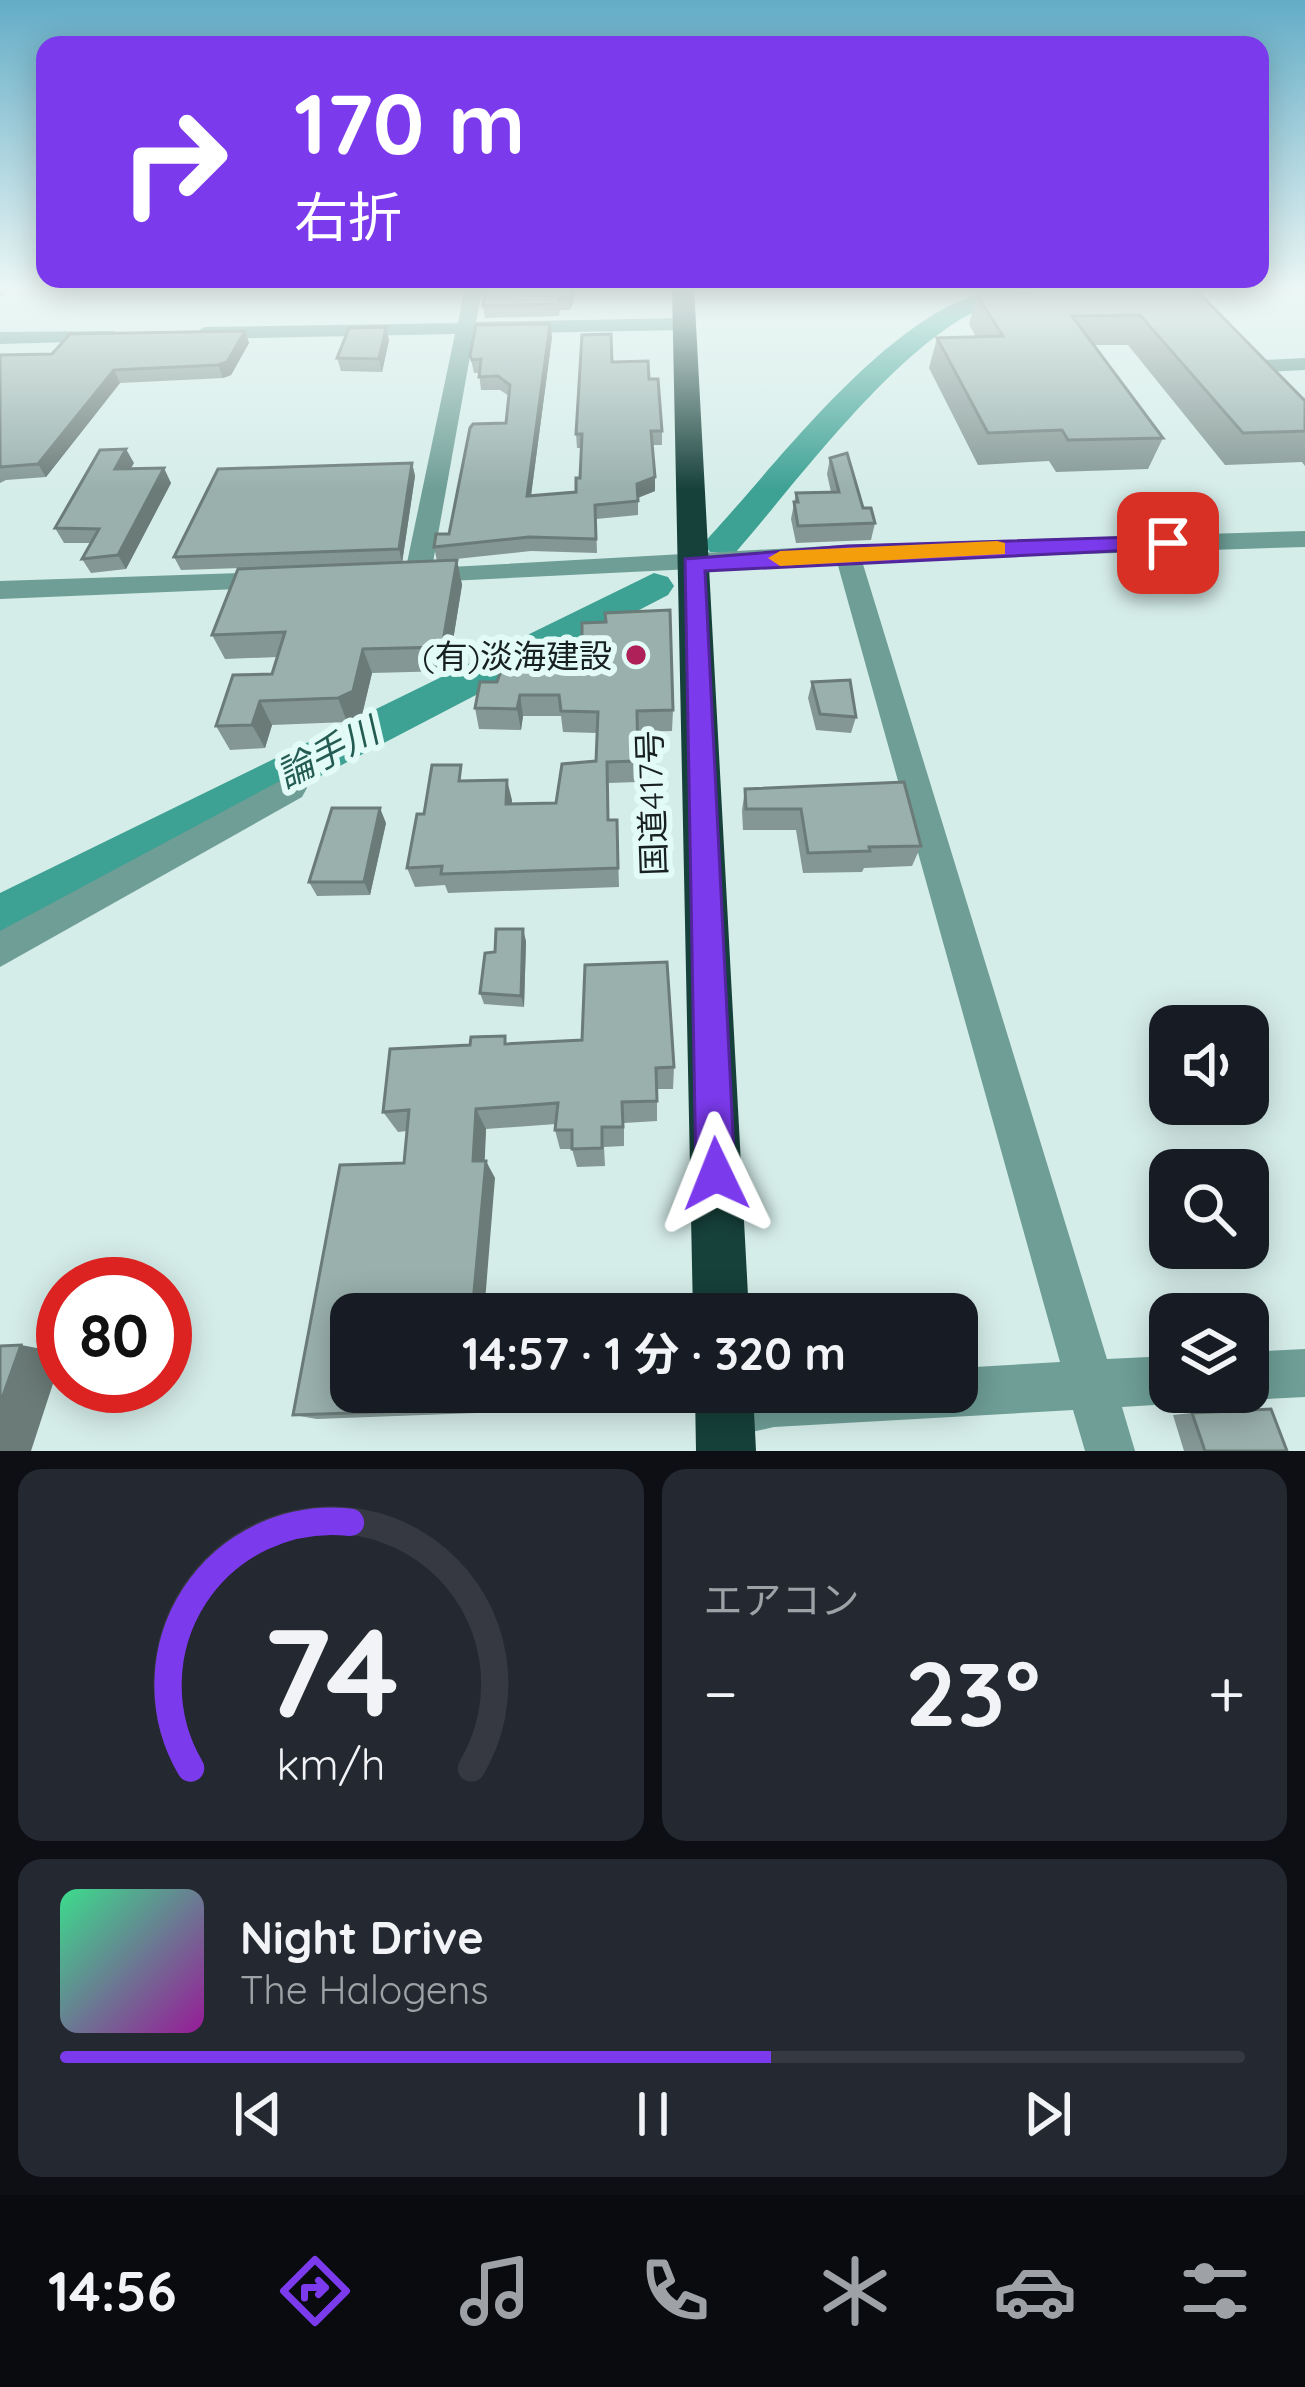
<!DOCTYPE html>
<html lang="ja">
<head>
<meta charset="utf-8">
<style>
  body { margin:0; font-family:Quicksand,"Noto Sans JP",sans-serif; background:#242831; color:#f1f3f6; height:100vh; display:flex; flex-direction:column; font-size:45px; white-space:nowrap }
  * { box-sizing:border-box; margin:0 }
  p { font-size:39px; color:#9ea1a6 }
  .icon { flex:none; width:66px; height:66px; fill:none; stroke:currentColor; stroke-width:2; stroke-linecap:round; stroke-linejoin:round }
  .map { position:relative; height:1451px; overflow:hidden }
  .side { display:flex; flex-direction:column; gap:18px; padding:18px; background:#0d0f14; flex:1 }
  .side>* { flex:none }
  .top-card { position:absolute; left:36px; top:36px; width:1233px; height:252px; border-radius:24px; box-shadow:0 6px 30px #0003; background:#7c3aed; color:#fff; overflow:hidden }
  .fabs { position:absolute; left:1149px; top:1005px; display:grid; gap:24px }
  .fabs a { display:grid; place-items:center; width:120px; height:120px; border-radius:24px; background:#171b24; box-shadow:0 6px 30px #0003; font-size:60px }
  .speed { position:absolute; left:36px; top:1257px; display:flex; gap:24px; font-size:60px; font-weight:700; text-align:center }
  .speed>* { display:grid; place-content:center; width:156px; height:156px; border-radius:50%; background:#171b24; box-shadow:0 6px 30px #0003; line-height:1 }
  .speed .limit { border:18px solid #d22; background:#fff; color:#111 }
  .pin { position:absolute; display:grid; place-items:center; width:102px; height:102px; color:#fff; margin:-51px; border-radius:24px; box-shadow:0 6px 18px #0006 }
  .me { position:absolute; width:132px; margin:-66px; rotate:358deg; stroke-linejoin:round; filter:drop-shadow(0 0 9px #0008) }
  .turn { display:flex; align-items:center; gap:42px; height:252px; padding:0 60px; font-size:54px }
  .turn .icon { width:156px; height:156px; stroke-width:2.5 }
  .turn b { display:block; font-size:84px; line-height:102px }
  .big { font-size:90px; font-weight:700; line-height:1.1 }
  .side .widget { flex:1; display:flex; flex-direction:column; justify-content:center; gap:18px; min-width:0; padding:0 42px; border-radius:24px; background:#242831 }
  .side .dial { align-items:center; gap:0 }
  .dial svg { height:312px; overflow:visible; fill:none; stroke:#363941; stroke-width:7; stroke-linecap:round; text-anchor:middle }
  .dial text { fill:#f1f3f6; stroke:none }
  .song { display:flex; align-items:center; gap:36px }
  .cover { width:144px; height:144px; border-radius:18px; background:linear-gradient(135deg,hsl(150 70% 55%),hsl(300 70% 35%)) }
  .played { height:12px; border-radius:6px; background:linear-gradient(90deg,#7c3aed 60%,#363941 60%) }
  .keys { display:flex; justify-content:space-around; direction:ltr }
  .heat { display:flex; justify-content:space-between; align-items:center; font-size:66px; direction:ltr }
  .side .tiles { flex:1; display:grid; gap:18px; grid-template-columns:1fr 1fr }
  .widget:last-child { grid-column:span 2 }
  .trip { position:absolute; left:330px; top:1293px; width:648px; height:120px; border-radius:24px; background:#171b24; box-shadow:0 6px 30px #0003; font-weight:700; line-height:120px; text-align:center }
  .menu { display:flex; height:192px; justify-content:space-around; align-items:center; background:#090b0e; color:#9ea1a6 }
  .menu .icon { width:84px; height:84px }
  .menu .selected { color:#7c3aed }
  .menu b { font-size:54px; color:#f1f3f6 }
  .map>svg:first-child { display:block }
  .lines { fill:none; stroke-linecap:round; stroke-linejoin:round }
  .river { fill:#3da194; fill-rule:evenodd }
  .minor { fill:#6e9e96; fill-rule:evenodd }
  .highway { fill:#16403a; fill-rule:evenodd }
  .wall { fill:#849794 }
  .shaded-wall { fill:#6b7b78 }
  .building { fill:#99b0ac; stroke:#6b7b78; stroke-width:3 }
  .route { fill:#7c3aed; stroke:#51269a; stroke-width:3 }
  .slow { fill:#f59e0b }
  .poi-dot { fill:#af2159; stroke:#e2fbf6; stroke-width:4.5 }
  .labels { text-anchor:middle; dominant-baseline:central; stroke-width:12; stroke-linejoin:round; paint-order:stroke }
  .poi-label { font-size:33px; fill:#182120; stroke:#e2fbf6; text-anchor:end }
  .street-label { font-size:33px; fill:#182120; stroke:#e2fbf6 }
  .water-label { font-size:36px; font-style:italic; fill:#245b53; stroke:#e2fbf6 }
</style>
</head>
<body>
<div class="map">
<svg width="1305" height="1451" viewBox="0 0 1305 1451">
  <rect width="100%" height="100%" fill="#d5ede9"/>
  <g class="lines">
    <!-- river -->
    <path class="river" d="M 1007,287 L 1093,287 L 1080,295 C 1051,298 1014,297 988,306 C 903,337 797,482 736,552 L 710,552 L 704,544 L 710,536 C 783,457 899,299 1007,287 Z
      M 654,573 L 668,577 L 674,586 L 668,595 L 0,943 L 0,893 Z"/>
    <!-- minor -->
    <path class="minor" d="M 0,287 L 14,287 L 0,297 Z
      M 465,287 L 483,287 L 476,322 L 684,318 L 693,324 L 684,330 L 474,334 L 432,568 L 847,545 L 1305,531 L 1305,547 L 862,561 L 1107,1359 L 1170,1356 L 1170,1392 L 1189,1392 L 1170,1404 L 1122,1407 L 1135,1451 L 1085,1451 L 1073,1410 L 774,1427 L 725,1438 L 707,1431 L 700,1413 L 707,1395 L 716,1392 L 957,1392 L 957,1368 L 1060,1362 L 837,562 L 408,583 L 404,577 L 455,334 L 204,339 L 195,333 L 204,327 L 458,323 Z
      M 115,331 L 115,339 L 108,341 L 0,344 L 0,332 Z
      M 1305,358 L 1305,370 L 1262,372 L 1252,366 L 1262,360 Z
      M 274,572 L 287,581 L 283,587 L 0,599 L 0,581 Z
      M 291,775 L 302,779 L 307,788 L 302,797 L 0,967 L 0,931 Z
      M 1305,1349 L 1305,1397 L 1248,1400 L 1231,1393 L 1248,1392 L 1248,1352 Z"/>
    <!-- highway -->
    <path class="highway" d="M 672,287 L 694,287 L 749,1314 L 693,1314 Z
      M 695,1392 L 753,1392 L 756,1451 L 696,1451 Z"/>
  </g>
  <!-- wall -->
  <path class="wall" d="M 574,287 L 574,300 L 570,310 L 560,310 L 559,316 L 485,318 L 483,306 Z
    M 1018,287 L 1193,287 L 1305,401 L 1305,466 L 1302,462 L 1225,465 L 1128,345 L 1094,345 L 1163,438 L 1148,469 L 1056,472 L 1049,461 L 978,465 L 929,368 L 937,338 L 976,337 L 969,324 L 977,295 L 1016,294 Z
    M 550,324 L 552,337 L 531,496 L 576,492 L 580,478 L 581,448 L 577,448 L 576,434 L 612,362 L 649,379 L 662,431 L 662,445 L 652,445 L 655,491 L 638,498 L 638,515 L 596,519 L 597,553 L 531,551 L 437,561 L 434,547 L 449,534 L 506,423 L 509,396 L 500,390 L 481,390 L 479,373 L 474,373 L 470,355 Z
    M 245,331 L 249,343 L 231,375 L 223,378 L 120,383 L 46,477 L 6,480 L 0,483 L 0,355 L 52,354 Z
    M 389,340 L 382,372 L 341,371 L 337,358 Z
    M 830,458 L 875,523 L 871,540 L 796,543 L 791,519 L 796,493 L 831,492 L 827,474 Z
    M 134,463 L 130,469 L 171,483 L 126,569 L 91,573 L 82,559 L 91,543 L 64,543 L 55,528 Z
    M 412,463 L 415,476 L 402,563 L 457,560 L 462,585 L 448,671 L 372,673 L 362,715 L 347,722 L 272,725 L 265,748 L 230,750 L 216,726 L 272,674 L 278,657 L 225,659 L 212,635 L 399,563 L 181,570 L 174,557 Z
    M 480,682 L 673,710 L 672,731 L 638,732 L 638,782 L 608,783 L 609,820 L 617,820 L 619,887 L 448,893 L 445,885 L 415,887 L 407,868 L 424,814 L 466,781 L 512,800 L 511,804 L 556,803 L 596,761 L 597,733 L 563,732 L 561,716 L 523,716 L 521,730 L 479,729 L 475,708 Z
    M 812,682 L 856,717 L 851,733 L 816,730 L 808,698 Z
    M 745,789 L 921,846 L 912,866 L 864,868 L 862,872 L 803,873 L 796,830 L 743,830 L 742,810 Z
    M 386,823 L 370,895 L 317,896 L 309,882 Z
    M 526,941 L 524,1007 L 484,1004 L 480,993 L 495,952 Z
    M 508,1044 L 674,1067 L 673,1089 L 657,1089 L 657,1121 L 624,1123 L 624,1146 L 604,1147 L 605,1166 L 577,1167 L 572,1149 L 560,1149 L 555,1130 L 556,1124 L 486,1129 L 484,1161 L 495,1178 L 351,1392 L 478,1392 L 476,1413 L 317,1419 L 293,1415 L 404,1163 L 407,1131 L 398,1132 L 383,1112 Z
    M 1192,1413 L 1287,1451 L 1184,1451 L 1173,1415 Z"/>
  <!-- shaded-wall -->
  <path class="shaded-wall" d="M 573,287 L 574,300 L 570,310 L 569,297 Z
    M 550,324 L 552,337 L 529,510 L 527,496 Z
    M 386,327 L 389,340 L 382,372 L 379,359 Z
    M 245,331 L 249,343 L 231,375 L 223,378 L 218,365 Z
    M 114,370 L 120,383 L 46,477 L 38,464 Z
    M 126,449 L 134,463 L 122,483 L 115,469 Z
    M 412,463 L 415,476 L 402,563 L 399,549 Z
    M 164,468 L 171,483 L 126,569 L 118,555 Z
    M 655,477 L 655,491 L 637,498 L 637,484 Z
    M 457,560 L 462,585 L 448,671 L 442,647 Z
    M 363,649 L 372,673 L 362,715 L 347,722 L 338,698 Z
    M 520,695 L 523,716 L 521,730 L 517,709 Z
    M 260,701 L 272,725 L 265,748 L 252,725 Z
    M 507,780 L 512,800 L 510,824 L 506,804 Z
    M 380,808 L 386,823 L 370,895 L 364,882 Z
    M 523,929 L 526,941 L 524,1007 L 521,996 Z
    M 476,1109 L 486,1129 L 484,1179 L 473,1161 Z
    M 486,1161 L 495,1178 L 484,1314 L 472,1314 Z
    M 21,1345 L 63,1353 L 31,1451 L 0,1451 L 0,1404 Z
    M 465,1392 L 478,1392 L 476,1413 L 463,1409 Z"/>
  <!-- building -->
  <path class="building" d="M 486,287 L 573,287 L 569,297 L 559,298 L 558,304 L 483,306 Z
    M 1021,287 L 1193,287 L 1305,401 L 1305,431 L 1243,433 L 1140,315 L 1072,316 L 1163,438 L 1068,440 L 1062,430 L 988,433 L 937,338 L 1003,336 L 977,295 L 1026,294 Z
    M 550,324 L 527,496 L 576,492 L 576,478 L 580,478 L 582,434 L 576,434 L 582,335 L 611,334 L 612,362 L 648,361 L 649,379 L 658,379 L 662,431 L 651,431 L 655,477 L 637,484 L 638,501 L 595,505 L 596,539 L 529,537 L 434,547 L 436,534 L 449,534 L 470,428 L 473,424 L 506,423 L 510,385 L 498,376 L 479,377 L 481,359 L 472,360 L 470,355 L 476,325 Z
    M 386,327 L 379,359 L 337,358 L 349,328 Z
    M 245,331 L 227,362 L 218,365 L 114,370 L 38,464 L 0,467 L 0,355 L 52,354 L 70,334 Z
    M 126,449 L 115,469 L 164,468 L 118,555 L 82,559 L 99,529 L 55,528 L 100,450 Z
    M 847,453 L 863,508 L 871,508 L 875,523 L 798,526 L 794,502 L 798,502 L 796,493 L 839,492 L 830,458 Z
    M 412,463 L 399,549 L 174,557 L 218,469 Z
    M 457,560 L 442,647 L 363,649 L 353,691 L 338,698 L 260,701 L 252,725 L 216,726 L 233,675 L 272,674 L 285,632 L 212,635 L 238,569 Z
    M 670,610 L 673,710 L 637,711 L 638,761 L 607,762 L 608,820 L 617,820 L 618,868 L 441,874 L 442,866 L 407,868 L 417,814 L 424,814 L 432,765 L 461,765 L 459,781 L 507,780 L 506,804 L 556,803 L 562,764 L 596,761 L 598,712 L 561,711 L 559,695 L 520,695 L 517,709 L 475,708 L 480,682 L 497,682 L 504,662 L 538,663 L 539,644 L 582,642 L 582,623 L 606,622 L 605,613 Z
    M 850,680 L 856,717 L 820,714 L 812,682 Z
    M 904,782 L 921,846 L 869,847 L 870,851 L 808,853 L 801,809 L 746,809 L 745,789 Z
    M 332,808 L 380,808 L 364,882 L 309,882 Z
    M 496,929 L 523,929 L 521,996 L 480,993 L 485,953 L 495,952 Z
    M 667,962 L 674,1067 L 656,1068 L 657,1101 L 622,1102 L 623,1127 L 602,1127 L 602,1148 L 572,1149 L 572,1130 L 555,1130 L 558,1103 L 476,1109 L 473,1161 L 486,1161 L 472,1314 L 351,1314 L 351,1392 L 465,1392 L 463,1409 L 293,1415 L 340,1165 L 404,1163 L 409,1110 L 383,1112 L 390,1049 L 470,1045 L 471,1037 L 505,1036 L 505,1044 L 582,1040 L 585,965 Z
    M 21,1345 L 0,1404 L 0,1346 Z
    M 1271,1409 L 1287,1451 L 1205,1451 L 1192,1413 Z"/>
  <!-- sky -->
  <linearGradient id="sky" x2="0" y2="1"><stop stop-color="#63acc6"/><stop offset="0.59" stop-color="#ecf7f5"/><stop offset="1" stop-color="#ecf7f5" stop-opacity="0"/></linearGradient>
  <rect width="1305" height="490" fill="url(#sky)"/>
  <!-- route -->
  <path class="route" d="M 1168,536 L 1179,543 L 1176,548 L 705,571 L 735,1174 L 730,1187 L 716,1193 L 702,1187 L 696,1174 L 685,559 L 847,546 Z"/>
  <!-- slow -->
  <path class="slow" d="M 997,541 L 1005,543 L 1005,554 L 780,566 L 768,558 L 780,551 Z"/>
  <!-- markers -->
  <circle class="poi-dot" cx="636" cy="655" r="12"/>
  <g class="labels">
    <!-- poi labels -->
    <g class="poi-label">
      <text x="612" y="655">(有)淡海建設</text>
    </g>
    <!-- street labels -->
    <g class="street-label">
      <text transform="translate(651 803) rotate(-92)">国道417号</text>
    </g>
    <!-- water labels -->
    <g class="water-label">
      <text transform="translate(327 752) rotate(-27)">論手川</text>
    </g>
  </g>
</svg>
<div class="fabs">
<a><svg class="icon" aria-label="sound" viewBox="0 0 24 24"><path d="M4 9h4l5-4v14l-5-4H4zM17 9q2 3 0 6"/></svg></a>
<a><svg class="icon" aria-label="search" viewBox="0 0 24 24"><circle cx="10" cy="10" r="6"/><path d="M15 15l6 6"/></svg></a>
<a><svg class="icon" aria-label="layers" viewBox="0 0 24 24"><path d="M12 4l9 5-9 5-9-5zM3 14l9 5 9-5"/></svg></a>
</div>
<div class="speed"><div class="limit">80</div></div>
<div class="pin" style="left:1168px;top:543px;background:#d93025"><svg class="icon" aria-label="arrive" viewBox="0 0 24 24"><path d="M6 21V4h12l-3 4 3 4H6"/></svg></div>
<svg class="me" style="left:716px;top:1174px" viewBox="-20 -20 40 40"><path d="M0-17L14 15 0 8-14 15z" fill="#7c3aed" stroke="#fff" stroke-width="4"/></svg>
<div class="trip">14:57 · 1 分 · 320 m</div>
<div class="top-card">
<div class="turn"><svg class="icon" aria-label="right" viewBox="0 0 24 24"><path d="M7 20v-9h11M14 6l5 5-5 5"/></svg><div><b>170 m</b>右折</div></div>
</div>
</div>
<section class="side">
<div class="tiles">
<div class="widget dial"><svg viewBox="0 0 100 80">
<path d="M14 69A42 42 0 1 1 86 69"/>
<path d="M14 69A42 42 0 0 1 55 6" stroke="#7c3aed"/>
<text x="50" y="56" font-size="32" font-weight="700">74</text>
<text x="50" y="72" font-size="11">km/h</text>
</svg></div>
<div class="widget"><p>エアコン</p>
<div class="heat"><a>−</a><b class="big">23°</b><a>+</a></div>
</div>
<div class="widget">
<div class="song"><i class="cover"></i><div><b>Night Drive</b><p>The Halogens</p></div></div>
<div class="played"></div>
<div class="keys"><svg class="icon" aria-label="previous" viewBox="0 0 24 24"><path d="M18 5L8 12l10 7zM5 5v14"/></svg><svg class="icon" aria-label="pause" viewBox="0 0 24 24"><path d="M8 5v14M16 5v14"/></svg><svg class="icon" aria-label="next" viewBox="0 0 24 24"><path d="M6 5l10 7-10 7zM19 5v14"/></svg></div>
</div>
</div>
</section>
<nav class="menu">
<b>14:56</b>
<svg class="icon selected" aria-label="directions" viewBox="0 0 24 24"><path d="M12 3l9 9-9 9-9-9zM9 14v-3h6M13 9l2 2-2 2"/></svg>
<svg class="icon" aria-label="music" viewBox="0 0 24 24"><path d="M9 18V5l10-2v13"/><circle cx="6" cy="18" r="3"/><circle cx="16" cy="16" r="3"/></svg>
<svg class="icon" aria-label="phone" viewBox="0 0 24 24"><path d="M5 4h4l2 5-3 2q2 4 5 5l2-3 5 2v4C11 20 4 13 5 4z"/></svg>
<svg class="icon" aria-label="climate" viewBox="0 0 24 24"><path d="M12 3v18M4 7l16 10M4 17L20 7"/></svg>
<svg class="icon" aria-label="car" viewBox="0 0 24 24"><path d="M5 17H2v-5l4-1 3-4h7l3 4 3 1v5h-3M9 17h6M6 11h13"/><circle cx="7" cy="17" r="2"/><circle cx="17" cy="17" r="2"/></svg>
<svg class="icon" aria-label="filters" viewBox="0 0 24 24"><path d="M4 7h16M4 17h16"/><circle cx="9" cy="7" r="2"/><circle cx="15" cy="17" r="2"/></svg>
</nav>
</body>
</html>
